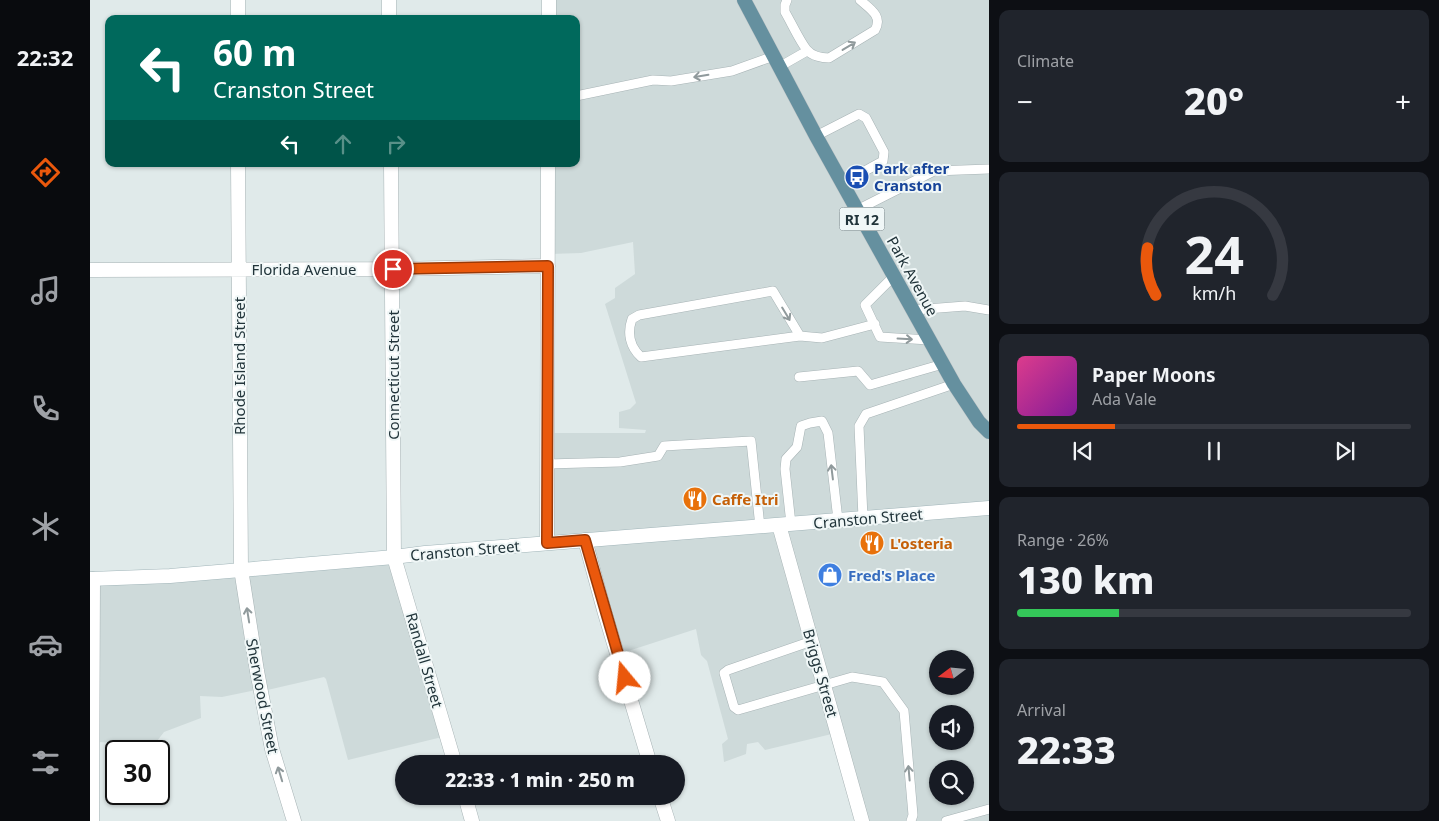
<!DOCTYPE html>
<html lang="en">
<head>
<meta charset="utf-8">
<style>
  body { margin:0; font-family:"Noto Sans",sans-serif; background:#20242c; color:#f1f3f6; height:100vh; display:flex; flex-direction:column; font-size:19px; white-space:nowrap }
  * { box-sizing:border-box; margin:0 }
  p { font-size:16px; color:#9ea1a6 }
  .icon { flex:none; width:28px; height:28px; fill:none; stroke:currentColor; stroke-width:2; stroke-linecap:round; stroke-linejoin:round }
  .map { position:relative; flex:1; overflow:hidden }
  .details { display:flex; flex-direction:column; gap:10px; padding:10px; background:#0d0f14; width:450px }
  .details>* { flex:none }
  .guide { position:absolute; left:15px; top:15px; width:475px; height:152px; border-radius:10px; box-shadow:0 1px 4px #0004; background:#00695c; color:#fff; overflow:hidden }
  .needle { width:32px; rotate:254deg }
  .fabs { position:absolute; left:839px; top:650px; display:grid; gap:10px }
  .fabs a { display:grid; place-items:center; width:45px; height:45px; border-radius:50%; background:#171b24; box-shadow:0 1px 4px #0004; font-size:25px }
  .speed { position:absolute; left:15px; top:740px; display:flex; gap:10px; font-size:25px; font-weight:700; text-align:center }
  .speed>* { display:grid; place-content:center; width:65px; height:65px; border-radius:50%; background:#171b24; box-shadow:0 1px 4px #0004; line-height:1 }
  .speed .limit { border:2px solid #111; border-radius:8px; background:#fff; color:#111 }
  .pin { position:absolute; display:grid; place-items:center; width:42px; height:42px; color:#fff; margin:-21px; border:2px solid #fff; border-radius:50%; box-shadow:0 1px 5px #0007 }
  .me { position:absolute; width:55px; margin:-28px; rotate:343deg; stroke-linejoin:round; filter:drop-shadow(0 0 4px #0008) }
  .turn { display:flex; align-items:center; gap:18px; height:105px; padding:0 25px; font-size:22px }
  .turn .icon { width:65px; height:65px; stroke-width:2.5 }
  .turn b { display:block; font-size:35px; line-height:42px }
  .lanes { display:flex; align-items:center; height:48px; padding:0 25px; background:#0003; justify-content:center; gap:25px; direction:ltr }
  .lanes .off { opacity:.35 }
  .big { font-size:38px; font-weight:800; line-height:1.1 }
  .details .widget { flex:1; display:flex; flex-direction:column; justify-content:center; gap:8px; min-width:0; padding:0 18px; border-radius:10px; background:#20242c }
  .details .dial { align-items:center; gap:0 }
  .dial svg { height:130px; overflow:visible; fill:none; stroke:#363941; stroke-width:7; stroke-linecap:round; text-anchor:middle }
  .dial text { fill:#f1f3f6; stroke:none }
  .song { display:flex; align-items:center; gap:15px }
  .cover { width:60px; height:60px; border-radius:8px; background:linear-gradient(135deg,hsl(330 70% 55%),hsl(290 70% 35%)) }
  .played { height:5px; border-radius:2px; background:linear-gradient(90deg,#ea580c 25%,#363941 25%) }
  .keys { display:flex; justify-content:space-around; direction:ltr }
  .heat { display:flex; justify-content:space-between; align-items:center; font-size:28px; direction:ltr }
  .charge { height:8px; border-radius:4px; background:linear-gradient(90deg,#34c759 26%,#363941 0) }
  .trip { position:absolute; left:305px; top:755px; width:290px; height:50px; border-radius:25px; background:#171b24; box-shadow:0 1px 4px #0004; font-weight:800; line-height:50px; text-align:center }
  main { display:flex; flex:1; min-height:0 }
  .tabs { display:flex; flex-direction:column; width:90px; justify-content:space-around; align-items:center; background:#090b0e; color:#9ea1a6 }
  .tabs .icon { width:35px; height:35px }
  .tabs .active { color:#ea580c }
  .tabs b { font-size:22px; color:#f1f3f6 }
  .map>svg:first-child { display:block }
  .built { fill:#cedada; fill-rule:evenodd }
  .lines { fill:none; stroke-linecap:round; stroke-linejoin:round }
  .service-casing { stroke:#a7b3b5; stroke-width:10 }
  .minor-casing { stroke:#a7b3b5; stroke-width:15 }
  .tertiary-casing { stroke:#a7b3b5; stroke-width:15 }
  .secondary-casing { stroke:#a1b5b9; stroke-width:15 }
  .primary-casing { stroke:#c1c6c8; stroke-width:15 }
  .service { stroke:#fff; stroke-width:9 }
  .minor { stroke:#fff; stroke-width:14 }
  .tertiary { stroke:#fff; stroke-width:14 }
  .secondary { stroke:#fff; stroke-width:14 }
  .primary { stroke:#65909f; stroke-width:14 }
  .oneway { stroke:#909a9c }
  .route-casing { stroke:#983908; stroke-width:12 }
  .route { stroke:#ea580c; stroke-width:9 }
  .labels { text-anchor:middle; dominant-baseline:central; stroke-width:4; stroke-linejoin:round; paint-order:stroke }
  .shield { fill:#f0f7f7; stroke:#5f6e73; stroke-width:1 }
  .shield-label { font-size:14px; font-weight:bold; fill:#21343a }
  .transit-label { font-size:15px; font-weight:bold; fill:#164399; stroke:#f0f7f7; text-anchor:start }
  .street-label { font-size:15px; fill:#21343a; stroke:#f0f7f7 }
  .food-label { font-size:15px; font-weight:bold; fill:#c56008; stroke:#f0f7f7; text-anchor:start }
  .shop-label { font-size:15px; font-weight:bold; fill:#366cbe; stroke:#f0f7f7; text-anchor:start }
</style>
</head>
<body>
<main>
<nav class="tabs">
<b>22:32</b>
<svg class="icon active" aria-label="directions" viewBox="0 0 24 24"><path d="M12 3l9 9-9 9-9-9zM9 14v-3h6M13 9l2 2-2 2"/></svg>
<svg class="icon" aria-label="music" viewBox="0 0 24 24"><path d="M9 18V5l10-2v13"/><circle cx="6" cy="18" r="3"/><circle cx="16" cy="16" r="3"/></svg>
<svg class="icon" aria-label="phone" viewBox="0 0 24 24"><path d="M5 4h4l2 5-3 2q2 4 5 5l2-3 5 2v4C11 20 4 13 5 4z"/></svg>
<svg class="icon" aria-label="climate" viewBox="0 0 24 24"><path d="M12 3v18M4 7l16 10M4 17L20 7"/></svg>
<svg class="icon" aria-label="car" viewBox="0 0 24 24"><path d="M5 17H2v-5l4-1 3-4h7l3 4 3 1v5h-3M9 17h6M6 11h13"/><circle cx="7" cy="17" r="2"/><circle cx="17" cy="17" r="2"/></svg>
<svg class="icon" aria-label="filters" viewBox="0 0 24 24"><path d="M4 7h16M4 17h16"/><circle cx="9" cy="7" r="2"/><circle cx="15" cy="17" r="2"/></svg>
</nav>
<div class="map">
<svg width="899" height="821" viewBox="0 0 899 821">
  <rect width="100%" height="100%" fill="#e0eaea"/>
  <!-- built -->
  <path class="built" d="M 456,0 L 899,0 L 899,821 L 772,821 L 746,733 L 675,750 L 668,742 L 657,744 L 656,754 L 634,762 L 632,744 L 638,739 L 617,661 L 611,655 L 606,629 L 529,654 L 494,544 L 459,542 L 458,433 L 555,433 L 556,430 L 529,428 L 529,412 L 540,409 L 546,403 L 515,304 L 525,298 L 525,288 L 545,274 L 543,242 L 491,253 L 460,254 L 457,164 L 486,164 L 486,19 L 456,19 ZM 848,659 L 875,659 L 875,686 L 848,686 ZM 848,714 L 875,714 L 875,741 L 848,741 ZM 848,769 L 875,769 L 875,796 L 848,796 Z
    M 301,558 L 352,737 L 258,760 L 236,679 L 234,677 L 173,691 L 166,690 L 132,697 L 110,696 L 111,718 L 74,732 L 64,745 L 8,742 L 0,577 Z"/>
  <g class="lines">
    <defs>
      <path id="service" d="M 697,0 L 695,5 L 695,12 C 701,22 710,42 717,50 C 722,56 732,58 739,58 L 785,30 C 793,16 780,9 770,0
        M 689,67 L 717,51
        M 486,96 L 563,80 L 581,81 L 642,71 L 684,56
        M 726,136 L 769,114 L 776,118 L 794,152 L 793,161 L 753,183
        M 767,210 L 844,171 L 899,169
        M 805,275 L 775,305 L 790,337 L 839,340
        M 824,310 L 875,306 L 899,310
        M 710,336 L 683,291 L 549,315 L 542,319 C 537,333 540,347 551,357 L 710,336 L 732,338 L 785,324
        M 709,377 L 768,371 L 780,385 L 853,364
        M 457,464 L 530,462 L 568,456 L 574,446 L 661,441 L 670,527
        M 773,518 L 769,426 L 776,414 L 864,384
        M 701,524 L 695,469 L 696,459 L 707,447 L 711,426 L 720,423 L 732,421 L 738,433 L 748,520
        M 722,641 L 638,670 L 634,673 L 644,707 L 648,710 L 762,677 L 793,682 L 814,711 L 823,815 L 821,821
        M 856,821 L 899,809"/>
      <path id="minor" d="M 148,0 L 148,19
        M 299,0 L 299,19
        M 459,19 L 459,0
        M 148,164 L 151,569 L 167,671 L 182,749 L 204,821
        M 301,164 L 304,557
        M 0,270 L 303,269 L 458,266
        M 689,525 L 772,821
        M 495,540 L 514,610 L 560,764
        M 457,543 L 458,164
        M 570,796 L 578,821
        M 2,821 L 3,579"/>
      <path id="tertiary" d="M 304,557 L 365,764
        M 375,796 L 382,821"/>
      <path id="secondary" d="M 0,579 L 80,576 L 304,557 L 335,553 L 899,508"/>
      <path id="primary" d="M 654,0 L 726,136 L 864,384 L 889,422 L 899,432"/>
    </defs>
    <!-- service casing -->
    <use href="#service" class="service-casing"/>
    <!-- minor casing -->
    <use href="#minor" class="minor-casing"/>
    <!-- tertiary casing -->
    <use href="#tertiary" class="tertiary-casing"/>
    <!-- secondary casing -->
    <use href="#secondary" class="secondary-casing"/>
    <!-- primary casing -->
    <use href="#primary" class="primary-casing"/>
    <!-- service -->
    <use href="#service" class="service"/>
    <!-- minor -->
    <use href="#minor" class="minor"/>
    <!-- tertiary -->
    <use href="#tertiary" class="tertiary"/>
    <!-- secondary -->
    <use href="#secondary" class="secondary"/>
    <!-- primary -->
    <use href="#primary" class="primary"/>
  </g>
  <!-- one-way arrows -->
  <defs><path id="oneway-shaft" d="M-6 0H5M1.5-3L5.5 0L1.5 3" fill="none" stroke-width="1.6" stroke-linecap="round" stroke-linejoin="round" transform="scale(1.25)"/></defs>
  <g class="oneway">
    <use href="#oneway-shaft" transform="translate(759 46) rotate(-31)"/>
    <use href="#oneway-shaft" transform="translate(611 76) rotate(171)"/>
    <use href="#oneway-shaft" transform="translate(696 314) rotate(59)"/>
    <use href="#oneway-shaft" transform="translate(815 339) rotate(3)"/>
    <use href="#oneway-shaft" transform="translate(742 472) rotate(-97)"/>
    <use href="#oneway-shaft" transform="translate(158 615) rotate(-99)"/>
    <use href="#oneway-shaft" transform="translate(819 773) rotate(-95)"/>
    <use href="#oneway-shaft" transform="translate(190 774) rotate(-107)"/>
  </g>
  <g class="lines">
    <defs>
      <path id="route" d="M 303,269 L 458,266 L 457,543 L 495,540 L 535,678"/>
    </defs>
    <!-- route casing -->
    <use href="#route" class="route-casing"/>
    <!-- route -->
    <use href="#route" class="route"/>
  </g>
  <!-- icons -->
  <defs>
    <symbol id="bus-disc" viewBox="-11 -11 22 22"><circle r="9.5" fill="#1a4fb4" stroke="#f0f7f7"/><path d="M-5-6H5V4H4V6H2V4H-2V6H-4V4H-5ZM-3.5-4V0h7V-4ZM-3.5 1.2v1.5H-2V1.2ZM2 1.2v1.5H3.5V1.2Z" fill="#fff"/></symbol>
    <symbol id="restaurant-disc" viewBox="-11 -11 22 22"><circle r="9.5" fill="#e8710a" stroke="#f0f7f7"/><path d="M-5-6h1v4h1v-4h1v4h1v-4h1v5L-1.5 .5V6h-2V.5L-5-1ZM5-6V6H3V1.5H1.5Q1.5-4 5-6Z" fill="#fff"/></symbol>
    <symbol id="shop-disc" viewBox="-11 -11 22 22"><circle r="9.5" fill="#3f7fe0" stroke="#f0f7f7"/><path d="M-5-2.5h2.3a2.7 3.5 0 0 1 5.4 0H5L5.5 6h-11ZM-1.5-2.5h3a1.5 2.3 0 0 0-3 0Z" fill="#fff"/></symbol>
  </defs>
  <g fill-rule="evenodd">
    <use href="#bus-disc" x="753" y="163" width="28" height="28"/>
    <use href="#restaurant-disc" x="591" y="485" width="28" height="28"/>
    <use href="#restaurant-disc" x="768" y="529" width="28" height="28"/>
    <use href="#shop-disc" x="726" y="561" width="28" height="28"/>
  </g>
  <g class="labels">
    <!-- shield labels -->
    <rect class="shield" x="749.5" y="207.5" width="45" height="23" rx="4"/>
    <g class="shield-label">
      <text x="772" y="219">RI 12</text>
    </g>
    <!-- transit labels -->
    <g class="transit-label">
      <text x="784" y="168">Park after<tspan x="784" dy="17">Cranston</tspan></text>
    </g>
    <!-- street labels -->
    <g class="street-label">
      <text x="214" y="269">Florida Avenue</text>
      <text transform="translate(823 276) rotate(61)">Park Avenue</text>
      <text transform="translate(149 366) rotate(-90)">Rhode Island Street</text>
      <text transform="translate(303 375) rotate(-90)">Connecticut Street</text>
      <text transform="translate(778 518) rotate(-5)">Cranston Street</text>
      <text transform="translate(375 550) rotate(-5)">Cranston Street</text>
      <text transform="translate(335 660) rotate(74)">Randall Street</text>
      <text transform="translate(731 673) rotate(74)">Briggs Street</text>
      <text transform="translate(173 696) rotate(79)">Sherwood Street</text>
    </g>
    <!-- food labels -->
    <g class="food-label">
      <text x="622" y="499">Caffe Itri</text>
      <text x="800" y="543">L'osteria</text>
    </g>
    <!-- shop labels -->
    <g class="shop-label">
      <text x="758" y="575">Fred's Place</text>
    </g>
  </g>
</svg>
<div class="fabs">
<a><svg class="needle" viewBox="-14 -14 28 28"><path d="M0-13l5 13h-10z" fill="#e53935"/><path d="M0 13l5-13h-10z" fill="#9ea1a6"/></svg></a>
<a><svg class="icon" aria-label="sound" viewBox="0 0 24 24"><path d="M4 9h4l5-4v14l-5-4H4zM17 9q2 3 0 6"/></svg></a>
<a><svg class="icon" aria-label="search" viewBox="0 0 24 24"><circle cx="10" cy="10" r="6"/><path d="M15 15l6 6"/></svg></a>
</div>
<div class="speed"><div class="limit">30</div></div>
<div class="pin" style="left:303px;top:269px;background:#d93025"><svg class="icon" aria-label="arrive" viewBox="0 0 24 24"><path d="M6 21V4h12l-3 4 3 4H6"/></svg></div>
<svg class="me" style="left:535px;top:678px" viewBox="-20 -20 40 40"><circle r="19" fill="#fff"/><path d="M0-13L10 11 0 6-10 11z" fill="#ea580c"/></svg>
<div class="trip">22:33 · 1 min · 250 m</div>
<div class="guide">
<div class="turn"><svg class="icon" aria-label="left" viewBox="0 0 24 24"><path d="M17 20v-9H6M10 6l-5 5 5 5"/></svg><div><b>60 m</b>Cranston Street</div></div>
<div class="lanes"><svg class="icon" aria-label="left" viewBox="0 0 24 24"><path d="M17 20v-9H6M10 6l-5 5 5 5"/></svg><svg class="icon off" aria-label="ahead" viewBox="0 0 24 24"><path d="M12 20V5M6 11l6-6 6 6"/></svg><svg class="icon off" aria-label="right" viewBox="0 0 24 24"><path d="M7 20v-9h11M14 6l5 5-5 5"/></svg></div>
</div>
</div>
<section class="details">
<div class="widget"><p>Climate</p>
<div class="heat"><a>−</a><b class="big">20°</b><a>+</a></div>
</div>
<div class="widget dial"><svg viewBox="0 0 100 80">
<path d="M14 69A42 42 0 1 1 86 69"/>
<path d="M14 69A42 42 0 0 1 9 40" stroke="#ea580c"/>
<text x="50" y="56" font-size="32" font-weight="700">24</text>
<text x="50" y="72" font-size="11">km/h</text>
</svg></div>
<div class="widget">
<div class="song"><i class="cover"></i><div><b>Paper Moons</b><p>Ada Vale</p></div></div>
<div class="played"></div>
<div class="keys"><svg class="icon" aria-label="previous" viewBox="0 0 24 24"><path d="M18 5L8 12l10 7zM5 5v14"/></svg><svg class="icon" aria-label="pause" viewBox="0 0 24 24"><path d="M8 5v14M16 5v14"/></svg><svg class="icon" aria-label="next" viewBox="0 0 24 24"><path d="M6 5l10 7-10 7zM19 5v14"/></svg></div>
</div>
<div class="widget"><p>Range · 26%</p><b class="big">130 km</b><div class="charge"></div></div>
<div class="widget"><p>Arrival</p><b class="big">22:33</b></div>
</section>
</main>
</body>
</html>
